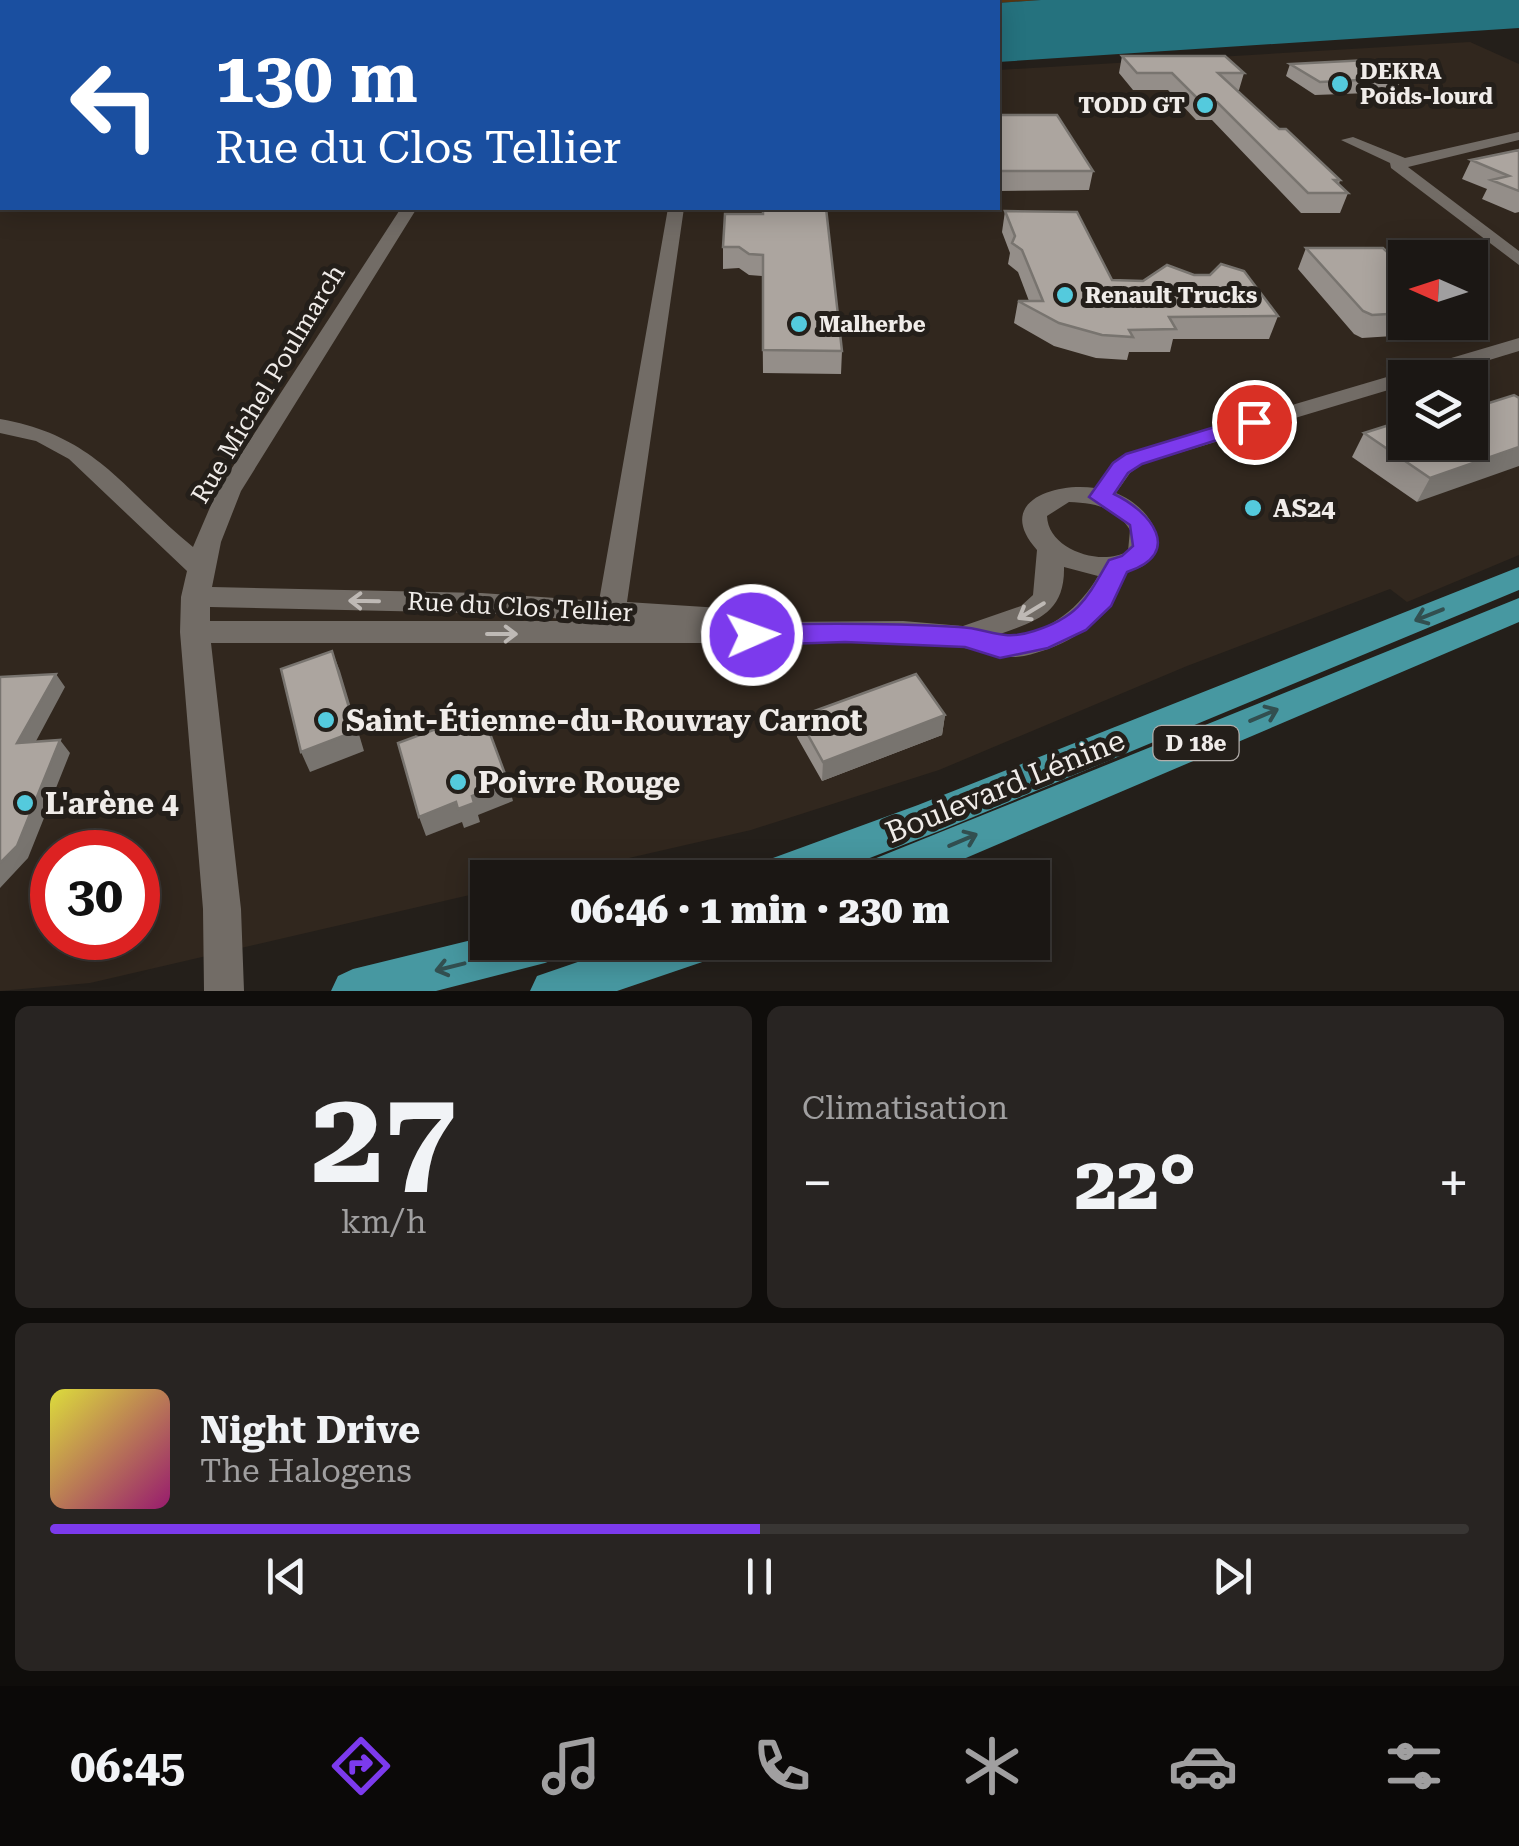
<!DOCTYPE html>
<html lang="fr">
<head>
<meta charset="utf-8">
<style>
  body { margin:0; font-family:"Roboto Serif",serif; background:#282422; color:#f1f3f6; height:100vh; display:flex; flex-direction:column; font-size:38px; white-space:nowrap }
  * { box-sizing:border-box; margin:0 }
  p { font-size:32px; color:#a09fa0 }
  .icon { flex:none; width:55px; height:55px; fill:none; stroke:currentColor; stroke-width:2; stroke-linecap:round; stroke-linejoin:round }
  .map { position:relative; height:991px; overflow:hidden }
  .side { display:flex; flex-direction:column; gap:15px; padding:15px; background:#0f0d0b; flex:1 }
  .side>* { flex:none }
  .top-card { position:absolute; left:0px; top:0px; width:1000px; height:210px; box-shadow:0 5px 25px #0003,0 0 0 2px #393634; background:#1a4fa0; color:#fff; overflow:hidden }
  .needle { width:65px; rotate:273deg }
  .controls { position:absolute; left:1388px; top:240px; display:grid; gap:20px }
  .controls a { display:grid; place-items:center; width:100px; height:100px; border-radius:0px; background:#1b1714; box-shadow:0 5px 25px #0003,0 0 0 2px #393634; font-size:50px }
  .speed { position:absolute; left:30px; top:830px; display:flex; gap:20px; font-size:50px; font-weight:700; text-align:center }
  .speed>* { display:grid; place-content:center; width:130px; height:130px; border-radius:50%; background:#1b1714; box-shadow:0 5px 25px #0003,0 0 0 2px #393634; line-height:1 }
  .speed .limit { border:15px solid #d22; background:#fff; color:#111 }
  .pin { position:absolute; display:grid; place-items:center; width:85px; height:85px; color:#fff; margin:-42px; border:5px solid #fff; border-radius:50%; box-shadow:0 2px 10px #0007 }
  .me { position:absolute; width:110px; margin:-55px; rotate:88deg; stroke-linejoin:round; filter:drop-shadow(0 0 8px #0008) }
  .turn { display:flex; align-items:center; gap:35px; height:210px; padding:0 50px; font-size:45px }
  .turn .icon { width:130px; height:130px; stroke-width:2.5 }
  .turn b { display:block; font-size:70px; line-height:85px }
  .big { font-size:75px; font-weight:800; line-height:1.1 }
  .side .tile { flex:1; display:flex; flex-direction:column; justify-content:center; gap:15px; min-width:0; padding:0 35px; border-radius:15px; background:#282422 }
  .side .dial { align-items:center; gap:0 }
  .dial b { font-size:130px; line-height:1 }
  .song { display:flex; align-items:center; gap:30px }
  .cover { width:120px; height:120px; border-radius:15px; background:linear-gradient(135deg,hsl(60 70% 55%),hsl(320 70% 35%)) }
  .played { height:10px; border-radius:5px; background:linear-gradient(90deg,#7c3aed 50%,#393634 50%) }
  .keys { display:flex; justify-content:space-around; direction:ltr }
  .heat { display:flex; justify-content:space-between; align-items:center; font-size:55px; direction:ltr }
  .side .tiles { flex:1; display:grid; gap:15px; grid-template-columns:1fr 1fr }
  .tile:last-child { grid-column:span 2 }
  .trip { position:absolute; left:470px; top:860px; width:580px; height:100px; border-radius:0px; background:#1b1714; box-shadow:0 5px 25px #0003,0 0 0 2px #393634; font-weight:800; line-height:100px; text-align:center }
  .tabs { display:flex; height:160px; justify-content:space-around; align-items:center; background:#0b0908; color:#a09fa0 }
  .tabs .icon { width:70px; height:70px }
  .tabs .on { color:#7c3aed }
  .tabs b { font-size:45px; color:#f1f3f6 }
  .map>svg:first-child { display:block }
  .built { fill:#31271e; fill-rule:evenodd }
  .green { fill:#573612 }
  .water { fill:#25727e }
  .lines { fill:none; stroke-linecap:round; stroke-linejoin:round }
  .minor { fill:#726c66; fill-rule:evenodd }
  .primary { fill:#4798a1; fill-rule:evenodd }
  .wall { fill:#948e89 }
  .shaded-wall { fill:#78746f }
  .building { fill:#aca59f; stroke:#78746f; stroke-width:2.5 }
  .oneway { stroke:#beb9b5 }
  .oneway2 { stroke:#324f50 }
  .route { fill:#7c3aed; stroke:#51269a; stroke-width:2.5 }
  .poi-dot { fill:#54cadd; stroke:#241f1a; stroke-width:4 }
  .labels { text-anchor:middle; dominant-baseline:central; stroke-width:10; stroke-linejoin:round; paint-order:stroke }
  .far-poi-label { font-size:22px; font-weight:bold; fill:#f0ece9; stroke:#241f1a; text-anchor:start }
  .shield { fill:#241f1a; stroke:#b3aeab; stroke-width:2.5 }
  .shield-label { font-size:22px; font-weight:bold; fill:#f0ece9 }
  .street-label { font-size:25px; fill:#f0ece9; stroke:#241f1a }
  .poi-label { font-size:25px; font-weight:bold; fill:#f0ece9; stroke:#241f1a; text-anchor:start }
  .near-poi-label { font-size:30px; font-weight:bold; fill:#f0ece9; stroke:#241f1a; text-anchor:start }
  .near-street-label { font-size:30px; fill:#f0ece9; stroke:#241f1a }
</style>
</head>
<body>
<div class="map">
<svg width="1519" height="991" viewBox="0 0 1519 991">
  <rect width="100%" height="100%" fill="#241f1a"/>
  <!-- built -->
  <path class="built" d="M 0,35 L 2,208 L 998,208 L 998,70 L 1470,42 L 1519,64 L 1519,555 L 1407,602 L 1390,589 L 1187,666 L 939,770 L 751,830 L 546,877 L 488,878 L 487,891 L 90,983 L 0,991 ZM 1405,258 L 1470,258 L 1470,322 L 1405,322 ZM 1405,378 L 1470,378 L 1470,442 L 1405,442 ZM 52,852 L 138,852 L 138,938 L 52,938 Z"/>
  <!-- green -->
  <path class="green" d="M 569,0 L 1041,0 L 998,3 Z"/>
  <!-- water -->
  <path class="water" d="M 0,0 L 569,0 L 610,2 L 2,2 L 2,28 Z
    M 1041,0 L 1519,0 L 1519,28 L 998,62 L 998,3 Z"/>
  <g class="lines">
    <!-- minor -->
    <path class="minor" d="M 0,118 L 2,118 L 2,126 L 0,126 Z
      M 1519,132 L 1519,140 L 1408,167 L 1519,251 L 1519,265 L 1391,168 L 1390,163 L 1341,140 L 1353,137 L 1405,158 Z
      M 401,208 L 417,208 L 241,491 L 221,542 L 212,587 L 481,593 L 599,601 L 668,208 L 684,208 L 627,602 L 766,611 L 776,614 L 780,622 L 903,621 L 963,626 L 1021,606 L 1033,595 L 1037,550 C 994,502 1054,482 1095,488 L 1112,463 L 1126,454 L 1519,338 L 1519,351 L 1430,378 L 1405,378 L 1405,385 L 1142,464 L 1130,473 L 1116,493 C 1143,504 1173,536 1147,563 C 1141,569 1132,569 1127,573 C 1121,579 1117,593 1112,600 C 1092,631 1060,648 1024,656 C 1003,660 985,651 964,648 C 939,644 913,643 888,643 L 211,643 L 241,909 L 244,991 L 204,991 L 203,909 L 180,632 L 181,597 L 187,571 L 69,459 L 36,441 L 0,433 L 0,419 C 97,436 122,489 193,547 L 217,491 ZM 1069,502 C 1095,503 1116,507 1130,530 L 1128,551 C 1102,567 1048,550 1047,516 ZM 1064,567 L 1098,576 C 1078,611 1042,639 1000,634 C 1037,621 1065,613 1064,567 ZM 210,607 L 481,613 L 596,621 L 210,621 Z"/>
    <!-- primary -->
    <path class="primary" d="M 1519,567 L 1519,590 L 942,830 L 818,878 L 748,878 L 754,865 L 918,805 Z
      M 1519,598 L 1519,622 L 919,878 L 853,878 L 859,865 Z
      M 488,936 L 488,942 L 566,942 L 560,957 L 545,963 L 436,991 L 331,991 L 338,976 L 353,969 Z
      M 636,942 L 723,942 L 717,957 L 617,991 L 530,991 L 537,976 Z"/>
  </g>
  <!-- wall -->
  <path class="wall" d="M 1122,56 L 1244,73 L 1239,90 L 1236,90 L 1279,129 L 1340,180 L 1339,184 L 1348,193 L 1340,213 L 1301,213 L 1212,120 L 1196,120 L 1168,90 L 1133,90 L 1119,73 Z
    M 1290,64 L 1401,78 L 1396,92 L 1315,95 L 1286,76 Z
    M 998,115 L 1093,171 L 1089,190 L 998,191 Z
    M 1519,150 L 1519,212 L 1515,213 L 1482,199 L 1487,189 L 1462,179 L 1471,160 Z
    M 1005,211 L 1112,280 L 1278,316 L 1269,339 L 1173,339 L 1170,352 L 1129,352 L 1127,360 L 1096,358 L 1054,346 L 1014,323 L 1018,301 L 1029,301 L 1018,272 L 1008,264 L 1010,253 L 1002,232 Z
    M 763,214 L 842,351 L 841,374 L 763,373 L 762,276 L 749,275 L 739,268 L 723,269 L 723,247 Z
    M 1306,248 L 1405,269 L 1405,322 L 1470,322 L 1470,324 L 1424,334 L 1362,338 L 1354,334 L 1298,269 Z
    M 1519,398 L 1417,502 L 1352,457 L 1364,433 L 1405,442 Z
    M 945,715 L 942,735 L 822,781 L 797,737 L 798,717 Z"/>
  <!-- shaded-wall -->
  <path class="shaded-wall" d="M 1482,302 L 1470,324 L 1424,334 L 1430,322 L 1470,322 L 1470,304 Z
    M 1519,447 L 1519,466 L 1417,502 L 1430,478 Z
    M 332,651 L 340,671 L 364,751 L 310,772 L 301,752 Z
    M 56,674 L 65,687 L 28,756 L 17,743 Z
    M 945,715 L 942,735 L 822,781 L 823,762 Z
    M 60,740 L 70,753 L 28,858 L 0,888 L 0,863 Z
    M 508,782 L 513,801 L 478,815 L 480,822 L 464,828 L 462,822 L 426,836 L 419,817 Z"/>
  <!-- building -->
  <path class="building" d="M 1122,56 L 1225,56 L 1244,73 L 1218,73 L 1279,129 L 1286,129 L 1340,180 L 1334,180 L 1348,193 L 1308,193 L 1217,102 L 1201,102 L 1172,73 L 1137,73 Z
    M 1368,60 L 1401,78 L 1320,82 L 1290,64 Z
    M 998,115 L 1057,115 L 1093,171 L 999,171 L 998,168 Z
    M 1519,150 L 1519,191 L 1491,180 L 1509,176 L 1471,160 Z
    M 763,208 L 826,208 L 842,351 L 763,350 L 763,255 L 749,254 L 739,247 L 723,247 L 725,214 L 763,214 Z
    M 1005,211 L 1077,212 L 1112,280 L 1143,281 L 1167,265 L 1194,275 L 1210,275 L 1221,264 L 1244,271 L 1278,316 L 1169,317 L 1176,329 L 1129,330 L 1133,337 L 1102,335 L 1059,323 L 1018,301 L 1043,301 L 1022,250 L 1012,243 L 1015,236 Z
    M 1306,248 L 1383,248 L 1405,269 L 1405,313 L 1372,315 L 1363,311 Z
    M 1470,294 L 1481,294 L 1482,302 L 1470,304 Z
    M 1514,395 L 1519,398 L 1519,447 L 1430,478 L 1364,433 L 1405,420 L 1405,442 L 1470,442 L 1470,409 Z
    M 332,651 L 356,731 L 301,752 L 281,669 Z
    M 56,674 L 17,743 L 60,740 L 17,846 L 0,863 L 0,677 Z
    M 916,674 L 945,715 L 823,762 L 798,717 Z
    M 482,712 L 508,782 L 472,796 L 474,803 L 458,809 L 456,802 L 419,817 L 398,743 Z"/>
  <!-- one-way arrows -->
  <defs><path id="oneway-shaft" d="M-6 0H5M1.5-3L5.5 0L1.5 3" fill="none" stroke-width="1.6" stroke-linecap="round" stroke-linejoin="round" transform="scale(2.5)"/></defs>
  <g class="oneway">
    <use href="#oneway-shaft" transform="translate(364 601) rotate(-179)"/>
    <use href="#oneway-shaft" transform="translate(1031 611) rotate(149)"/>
    <use href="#oneway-shaft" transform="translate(502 634)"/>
  </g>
  <g class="oneway2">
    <use href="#oneway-shaft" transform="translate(1429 615) rotate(158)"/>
    <use href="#oneway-shaft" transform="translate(1264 715) rotate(-23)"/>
    <use href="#oneway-shaft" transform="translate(963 840) rotate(-23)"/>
    <use href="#oneway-shaft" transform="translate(450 967) rotate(166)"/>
  </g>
  <!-- route -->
  <path class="route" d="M 1254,415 L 1261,417 L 1264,422 L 1261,426 L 1142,464 L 1128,473 L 1114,494 C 1150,511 1185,553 1127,572 L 1111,606 L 1086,630 L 1048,648 L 1000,658 L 965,647 L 845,642 L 752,645 L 743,642 L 739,635 L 743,628 L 752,625 C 821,623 890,623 959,627 C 989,628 1001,642 1034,631 C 1079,617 1087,598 1109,560 L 1122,556 L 1133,546 L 1130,525 L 1089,497 L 1113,463 L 1126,454 Z"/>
  <!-- markers -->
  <g class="poi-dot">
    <circle cx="1340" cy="84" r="10"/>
    <circle cx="1205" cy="105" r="10"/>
    <circle cx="1065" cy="295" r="10"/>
    <circle cx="799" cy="324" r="10"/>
    <circle cx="1253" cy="508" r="10"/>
    <circle cx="326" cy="720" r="10"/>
    <circle cx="458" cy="782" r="10"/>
    <circle cx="25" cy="803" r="10"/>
  </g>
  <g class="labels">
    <!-- far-poi labels -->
    <g class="far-poi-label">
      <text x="1360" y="71">DEKRA<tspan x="1360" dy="25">Poids-lourd</tspan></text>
      <text x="1185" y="105" text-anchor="end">TODD GT</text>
      <text x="1085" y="295">Renault Trucks</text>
      <text x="819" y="324">Malherbe</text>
    </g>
    <!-- shield labels -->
    <rect class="shield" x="1153.5" y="726" width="85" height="34" rx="8"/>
    <g class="shield-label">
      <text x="1196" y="743">D 18e</text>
    </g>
    <!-- street labels -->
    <g class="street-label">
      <text transform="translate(268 384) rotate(-59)">Rue Michel Poulmarch</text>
      <text transform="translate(520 607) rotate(3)">Rue du Clos Tellier</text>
    </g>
    <!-- poi labels -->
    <g class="poi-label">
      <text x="1273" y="508">AS24</text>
    </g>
    <!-- near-poi labels -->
    <g class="near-poi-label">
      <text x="346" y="720">Saint-Étienne-du-Rouvray Carnot</text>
      <text x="478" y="782">Poivre Rouge</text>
      <text x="45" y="803">L'arène 4</text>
    </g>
    <!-- near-street labels -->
    <g class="near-street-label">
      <text transform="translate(1005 786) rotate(-22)">Boulevard Lénine</text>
    </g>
  </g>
</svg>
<div class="controls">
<a><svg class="needle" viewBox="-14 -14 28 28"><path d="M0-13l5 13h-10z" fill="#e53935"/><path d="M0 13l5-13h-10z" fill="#a09fa0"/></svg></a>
<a><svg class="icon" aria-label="layers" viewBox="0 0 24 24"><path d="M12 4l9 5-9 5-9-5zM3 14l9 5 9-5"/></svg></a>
</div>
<div class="speed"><div class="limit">30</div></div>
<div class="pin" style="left:1254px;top:422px;background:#d93025"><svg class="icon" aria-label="arrive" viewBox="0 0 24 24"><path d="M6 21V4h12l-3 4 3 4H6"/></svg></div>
<svg class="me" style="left:752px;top:635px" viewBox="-20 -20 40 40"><circle r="17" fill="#7c3aed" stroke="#fff" stroke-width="3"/><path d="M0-11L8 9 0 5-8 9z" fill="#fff"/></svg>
<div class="trip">06:46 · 1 min · 230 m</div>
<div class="top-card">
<div class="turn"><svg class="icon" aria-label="left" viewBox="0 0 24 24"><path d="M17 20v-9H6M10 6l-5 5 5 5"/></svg><div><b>130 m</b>Rue du Clos Tellier</div></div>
</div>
</div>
<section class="side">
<div class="tiles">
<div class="tile dial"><b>27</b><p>km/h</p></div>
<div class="tile"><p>Climatisation</p>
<div class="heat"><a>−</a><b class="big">22°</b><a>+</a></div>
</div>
<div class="tile">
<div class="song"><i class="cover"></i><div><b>Night Drive</b><p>The Halogens</p></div></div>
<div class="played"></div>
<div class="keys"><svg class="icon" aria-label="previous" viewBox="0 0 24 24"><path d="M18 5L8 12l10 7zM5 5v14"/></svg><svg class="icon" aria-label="pause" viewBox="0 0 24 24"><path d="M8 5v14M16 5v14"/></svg><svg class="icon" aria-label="next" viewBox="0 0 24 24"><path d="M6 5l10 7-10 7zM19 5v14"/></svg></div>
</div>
</div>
</section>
<nav class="tabs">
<b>06:45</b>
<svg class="icon on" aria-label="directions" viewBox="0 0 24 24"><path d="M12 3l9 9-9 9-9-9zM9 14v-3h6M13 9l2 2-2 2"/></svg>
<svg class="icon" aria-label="music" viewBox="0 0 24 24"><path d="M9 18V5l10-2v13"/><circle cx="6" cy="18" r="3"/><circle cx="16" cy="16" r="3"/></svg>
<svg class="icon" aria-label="phone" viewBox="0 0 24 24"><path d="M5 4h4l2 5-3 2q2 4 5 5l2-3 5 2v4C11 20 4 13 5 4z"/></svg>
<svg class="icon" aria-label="climate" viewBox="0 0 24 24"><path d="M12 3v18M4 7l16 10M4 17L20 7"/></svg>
<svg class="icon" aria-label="car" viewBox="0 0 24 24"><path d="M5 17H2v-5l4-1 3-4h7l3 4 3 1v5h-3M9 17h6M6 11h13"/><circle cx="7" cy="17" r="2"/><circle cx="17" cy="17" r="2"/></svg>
<svg class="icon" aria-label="filters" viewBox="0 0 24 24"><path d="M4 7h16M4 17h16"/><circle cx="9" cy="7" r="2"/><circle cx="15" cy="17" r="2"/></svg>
</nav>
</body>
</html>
